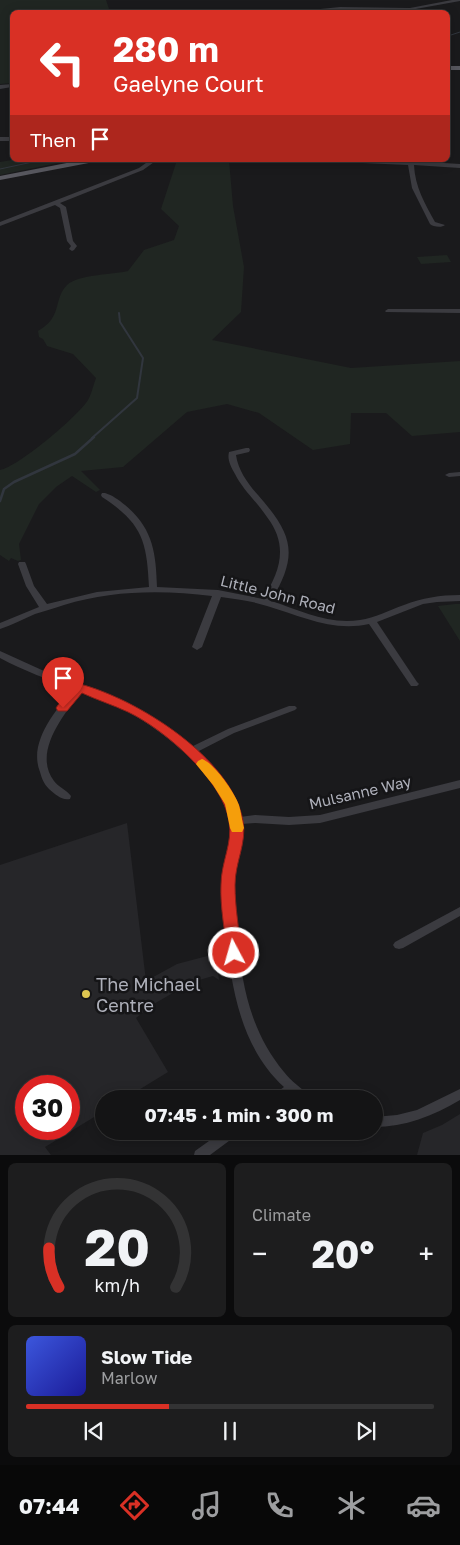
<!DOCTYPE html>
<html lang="en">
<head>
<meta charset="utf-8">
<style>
  body { margin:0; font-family:"Golos Text",sans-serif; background:#1d1d1e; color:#f1f3f6; height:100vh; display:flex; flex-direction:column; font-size:19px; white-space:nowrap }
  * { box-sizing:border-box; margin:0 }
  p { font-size:16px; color:#9d9ea0 }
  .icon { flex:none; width:28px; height:28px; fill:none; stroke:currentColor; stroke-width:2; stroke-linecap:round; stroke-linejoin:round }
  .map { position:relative; height:1155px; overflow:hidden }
  .sheet { display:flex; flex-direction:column; gap:8px; padding:8px; background:#0b0b0c; flex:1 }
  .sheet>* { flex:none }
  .top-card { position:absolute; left:10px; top:10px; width:440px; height:152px; border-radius:8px; box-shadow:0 2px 12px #0003,0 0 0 1px #333334; background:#d93025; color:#fff; overflow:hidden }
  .speed { position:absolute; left:15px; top:1075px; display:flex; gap:10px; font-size:25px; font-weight:700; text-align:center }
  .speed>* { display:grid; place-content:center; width:65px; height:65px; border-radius:50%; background:#141415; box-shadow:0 2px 12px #0003,0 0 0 1px #333334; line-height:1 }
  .speed .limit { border:8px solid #d22; background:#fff; color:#111 }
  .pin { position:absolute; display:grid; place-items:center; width:42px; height:42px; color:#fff; margin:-51px -21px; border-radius:50% 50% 50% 0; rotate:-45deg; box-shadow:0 0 5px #0007 }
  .pin .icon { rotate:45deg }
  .me { position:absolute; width:55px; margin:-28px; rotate:354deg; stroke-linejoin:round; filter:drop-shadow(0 0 4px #0008) }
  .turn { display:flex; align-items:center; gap:18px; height:105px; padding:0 20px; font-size:22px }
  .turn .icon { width:65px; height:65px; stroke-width:2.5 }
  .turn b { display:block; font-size:35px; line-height:42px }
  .then { display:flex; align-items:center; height:48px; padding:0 20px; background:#0003; gap:10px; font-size:19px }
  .big { font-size:38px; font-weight:700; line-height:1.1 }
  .sheet .widget { flex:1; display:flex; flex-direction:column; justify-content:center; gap:8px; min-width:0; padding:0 18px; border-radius:8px; background:#1d1d1e }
  .sheet .dial { align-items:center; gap:0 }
  .dial svg { height:130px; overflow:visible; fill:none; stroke:#333334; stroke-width:7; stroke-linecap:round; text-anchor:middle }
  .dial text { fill:#f1f3f6; stroke:none }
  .song { display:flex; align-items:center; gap:15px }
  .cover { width:60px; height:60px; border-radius:8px; background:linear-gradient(135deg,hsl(230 70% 55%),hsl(240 70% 35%)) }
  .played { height:5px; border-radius:2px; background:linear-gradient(90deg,#d93025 35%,#333334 35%) }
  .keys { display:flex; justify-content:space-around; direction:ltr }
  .heat { display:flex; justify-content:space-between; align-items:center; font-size:28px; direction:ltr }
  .sheet .tiles { flex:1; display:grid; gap:8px; grid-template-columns:1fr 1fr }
  .widget:last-child { grid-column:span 2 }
  .trip { position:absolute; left:95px; top:1090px; width:288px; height:50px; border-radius:25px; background:#141415; box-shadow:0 2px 12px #0003,0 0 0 1px #333334; font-weight:700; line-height:50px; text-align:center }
  .tabs { display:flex; height:80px; justify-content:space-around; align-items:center; background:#080808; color:#9d9ea0 }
  .tabs .icon { width:35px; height:35px }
  .tabs .on { color:#d93025 }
  .tabs b { font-size:22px; color:#f1f3f6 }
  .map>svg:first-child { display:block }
  .built { fill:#262629; fill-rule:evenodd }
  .green { fill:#202622 }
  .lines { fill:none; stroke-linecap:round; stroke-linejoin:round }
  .stream-far2 { stroke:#31363e; stroke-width:1 }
  .stream-far1 { stroke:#31363e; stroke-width:2 }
  .stream { stroke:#31363e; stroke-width:2.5 }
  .minor { fill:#3b3b40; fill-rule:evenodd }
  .major { fill:#58585f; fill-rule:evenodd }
  .route { fill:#d93025; stroke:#8d1f18 }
  .slow { fill:#f59e0b }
  .poi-dot { fill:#ddc550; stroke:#151517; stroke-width:2 }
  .labels { text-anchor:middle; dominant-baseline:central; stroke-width:5; stroke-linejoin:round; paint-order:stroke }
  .street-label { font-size:15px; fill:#aeb0ba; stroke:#151517 }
  .near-poi-label { font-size:18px; fill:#aeb0ba; stroke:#151517; text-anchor:start }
</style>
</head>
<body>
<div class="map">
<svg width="460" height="1155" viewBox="0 0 460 1155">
  <rect width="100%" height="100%" fill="#1a1a1c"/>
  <!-- built -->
  <path class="built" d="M 127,823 L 146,981 L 177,964 L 211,955 L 215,950 L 219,980 L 213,976 L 192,982 L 152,1005 L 136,1018 L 168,1072 L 124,1099 L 104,1099 L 104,1111 L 45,1147 L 51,1155 L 0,1155 L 0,865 ZM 26,1086 L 69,1086 L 69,1129 L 26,1129 Z
    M 460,1114 L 460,1155 L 417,1155 L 423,1133 L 442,1125 Z"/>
  <!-- green -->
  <path class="green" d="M 0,0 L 106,0 L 110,12 L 12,12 L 12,83 L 0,84 Z
    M 12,160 L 72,160 L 0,175 L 0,162 Z
    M 177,160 L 229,160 L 233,206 L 244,267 L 241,312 L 212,340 L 351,368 L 460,361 L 460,432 L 412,436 L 386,413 L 351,413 L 350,444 L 313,450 L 259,413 L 227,404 L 187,412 L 123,467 L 81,471 L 100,490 L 96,492 L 72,476 L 56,487 L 39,504 L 19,544 L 21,560 L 18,561 L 11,558 L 9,561 L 0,555 L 0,470 C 18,467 74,419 86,403 C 91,397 93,386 96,378 L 73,354 L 47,346 L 43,339 L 39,337 L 38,331 C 63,317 53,299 67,285 C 79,274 112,275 128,271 L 144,250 L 174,240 L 179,226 L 161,209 Z
    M 447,255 L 451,262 L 421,264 L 417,257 Z
    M 455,604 L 460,604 L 460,641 L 438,606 Z"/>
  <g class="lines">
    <!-- stream-far2 -->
    <path class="stream-far2" d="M 448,36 L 460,32
      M 0,169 L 42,160"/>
    <!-- stream-far1 -->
    <path class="stream-far1" d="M 92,438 L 137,398 L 143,358 L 120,322 L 119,313"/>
    <!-- stream -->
    <path class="stream" d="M 0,501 L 4,489 L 14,482 L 75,454 L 94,437"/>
    <!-- minor -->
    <path class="minor" d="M 452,0 L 460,0 L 460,1 L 410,10 L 340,9 L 310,12 L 299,12 L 301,11 L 340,7 L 410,8 Z
      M 12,84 L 12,87 L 0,89 L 0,85 Z
      M 0,137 L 12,137 L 12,141 L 0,141 Z
      M 150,160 L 157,160 L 143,170 L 60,203 L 66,207 L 73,241 L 77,246 L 74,250 L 72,251 L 69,249 L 71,246 L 67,241 L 60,208 L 55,205 L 0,226 L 0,222 L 139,168 Z
      M 336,160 L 411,161 L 460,164 L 460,168 L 414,165 C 415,187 425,204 435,222 L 445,225 C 442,228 433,227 430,224 L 412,188 L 408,165 L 339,162 Z
      M 388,309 L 460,309 L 460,313 L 386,312 L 385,311 Z
      M 246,448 L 249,448 L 250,450 L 249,452 L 236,455 C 238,470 248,484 258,495 C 293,535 299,554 271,601 C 300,610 328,625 360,620 C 375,618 389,610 404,605 C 422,598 440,595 460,595 L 460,601 L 437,602 L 423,604 L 377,622 L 417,682 L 419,684 L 417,686 L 411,686 L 369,624 C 332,632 301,616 267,606 C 252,601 236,599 221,597 L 202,647 L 197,650 L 192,647 L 212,596 C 164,590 112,590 64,605 C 55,608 45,611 35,614 C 23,619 12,625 0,629 L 0,623 L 39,607 L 26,586 L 18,564 L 19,562 L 25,562 L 26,564 L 34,586 L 47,604 L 97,592 L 149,587 C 147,541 142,523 102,497 L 101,495 L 102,493 L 105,493 C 112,495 119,500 125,505 C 153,528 156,553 157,587 L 218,590 L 263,599 C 280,571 289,546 267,517 C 257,502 243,490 235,474 C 231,467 227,460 229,452 Z
      M 460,472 L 460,476 L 449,477 L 445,475 L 449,473 Z
      M 0,651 L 44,671 L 99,690 L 127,702 L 164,725 L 191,747 L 228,729 L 289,706 L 295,706 L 297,708 L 295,710 L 234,733 L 197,752 C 215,770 234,791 240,817 L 255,815 L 289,817 L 320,815 L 460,780 L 460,788 L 320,823 L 289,825 L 255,823 L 241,824 C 243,845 234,864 233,884 C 232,900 236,918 237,934 C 242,985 250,1031 284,1072 C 291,1081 301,1088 309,1095 L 311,1099 L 296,1099 L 292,1095 L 287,1099 L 271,1099 L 273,1095 L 284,1087 C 239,1046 231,984 225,927 C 224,914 221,899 222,886 C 222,861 236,839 229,815 C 225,798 215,785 204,773 C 171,735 129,708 82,691 C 65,713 32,752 54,781 C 58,787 67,790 71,796 L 70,799 C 62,801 55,794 49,789 C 44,784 42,779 40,772 C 28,742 56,710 74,688 C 49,680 24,671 0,658 Z
      M 460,907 L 460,916 L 403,948 L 399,949 L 395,948 L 393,945 L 395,942 Z
      M 460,1089 L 460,1100 C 433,1116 405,1127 374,1127 L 374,1117 L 397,1115 L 417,1110 Z
      M 223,1131 L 239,1131 L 237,1135 L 210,1155 L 194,1155 L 195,1151 Z"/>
    <!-- major -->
    <path class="major" d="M 448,66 L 460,66 L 460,70 L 448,70 Z
      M 82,160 L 98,160 L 94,162 L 0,180 L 0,176 Z"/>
  </g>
  <!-- route -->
  <path class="route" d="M 80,684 C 137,699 232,758 243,821 C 247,843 235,862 235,885 C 235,907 239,931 242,953 L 240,957 L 234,959 L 229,957 L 227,953 C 225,931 220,907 221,885 C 221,862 233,843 229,821 C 223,780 164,729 128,712 C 113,705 97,700 82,693 L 67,711 L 58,711 L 56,708 L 58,705 L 75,685 Z"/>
  <!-- slow -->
  <path class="slow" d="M 202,759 C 214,763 235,793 239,805 C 241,812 242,821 244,828 L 242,832 L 232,832 L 230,828 L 225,804 L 213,785 L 196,764 L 198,761 Z"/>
  <!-- markers -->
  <circle class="poi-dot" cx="86" cy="994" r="5"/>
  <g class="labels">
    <!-- street labels -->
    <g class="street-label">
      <text transform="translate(278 594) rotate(14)">Little John Road</text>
      <text transform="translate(360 792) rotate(-13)">Mulsanne Way</text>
    </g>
    <!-- near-poi labels -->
    <g class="near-poi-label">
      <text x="96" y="984">The Michael<tspan x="96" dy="21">Centre</tspan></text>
    </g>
  </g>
</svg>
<div class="speed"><div class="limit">30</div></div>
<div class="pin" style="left:63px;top:708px;background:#d93025"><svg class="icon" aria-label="arrive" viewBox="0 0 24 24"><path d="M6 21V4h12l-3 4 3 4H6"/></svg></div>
<svg class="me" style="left:234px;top:953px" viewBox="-20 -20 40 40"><circle r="17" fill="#d93025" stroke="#fff" stroke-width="3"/><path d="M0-11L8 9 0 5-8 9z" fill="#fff"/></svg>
<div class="trip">07:45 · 1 min · 300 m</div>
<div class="top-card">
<div class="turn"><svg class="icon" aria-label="left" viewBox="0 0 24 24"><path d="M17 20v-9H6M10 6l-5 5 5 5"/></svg><div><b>280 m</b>Gaelyne Court</div></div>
<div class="then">Then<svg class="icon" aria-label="arrive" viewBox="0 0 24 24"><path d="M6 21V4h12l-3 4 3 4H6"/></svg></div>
</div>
</div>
<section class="sheet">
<div class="tiles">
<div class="widget dial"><svg viewBox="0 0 100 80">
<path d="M14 69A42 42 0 1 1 86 69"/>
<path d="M14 69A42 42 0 0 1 8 45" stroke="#d93025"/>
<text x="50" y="56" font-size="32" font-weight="700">20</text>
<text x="50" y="72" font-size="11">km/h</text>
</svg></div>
<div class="widget"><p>Climate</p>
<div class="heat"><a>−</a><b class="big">20°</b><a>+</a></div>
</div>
<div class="widget">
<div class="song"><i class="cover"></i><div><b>Slow Tide</b><p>Marlow</p></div></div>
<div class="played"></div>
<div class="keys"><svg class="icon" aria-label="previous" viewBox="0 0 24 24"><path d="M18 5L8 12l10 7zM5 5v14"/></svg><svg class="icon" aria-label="pause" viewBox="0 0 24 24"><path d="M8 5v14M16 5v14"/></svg><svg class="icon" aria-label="next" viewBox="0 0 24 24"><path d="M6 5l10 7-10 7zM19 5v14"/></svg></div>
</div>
</div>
</section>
<nav class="tabs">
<b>07:44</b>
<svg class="icon on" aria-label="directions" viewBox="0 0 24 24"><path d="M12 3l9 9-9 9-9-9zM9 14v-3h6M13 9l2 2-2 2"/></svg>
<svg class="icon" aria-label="music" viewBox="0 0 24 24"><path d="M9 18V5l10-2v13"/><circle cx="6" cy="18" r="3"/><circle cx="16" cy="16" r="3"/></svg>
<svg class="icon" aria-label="phone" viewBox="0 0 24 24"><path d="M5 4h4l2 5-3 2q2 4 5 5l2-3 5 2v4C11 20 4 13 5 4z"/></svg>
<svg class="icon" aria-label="climate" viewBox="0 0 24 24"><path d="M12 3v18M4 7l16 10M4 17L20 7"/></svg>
<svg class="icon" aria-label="car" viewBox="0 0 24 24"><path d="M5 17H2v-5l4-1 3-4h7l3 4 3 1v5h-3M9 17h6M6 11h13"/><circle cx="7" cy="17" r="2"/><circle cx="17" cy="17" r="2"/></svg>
</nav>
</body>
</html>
